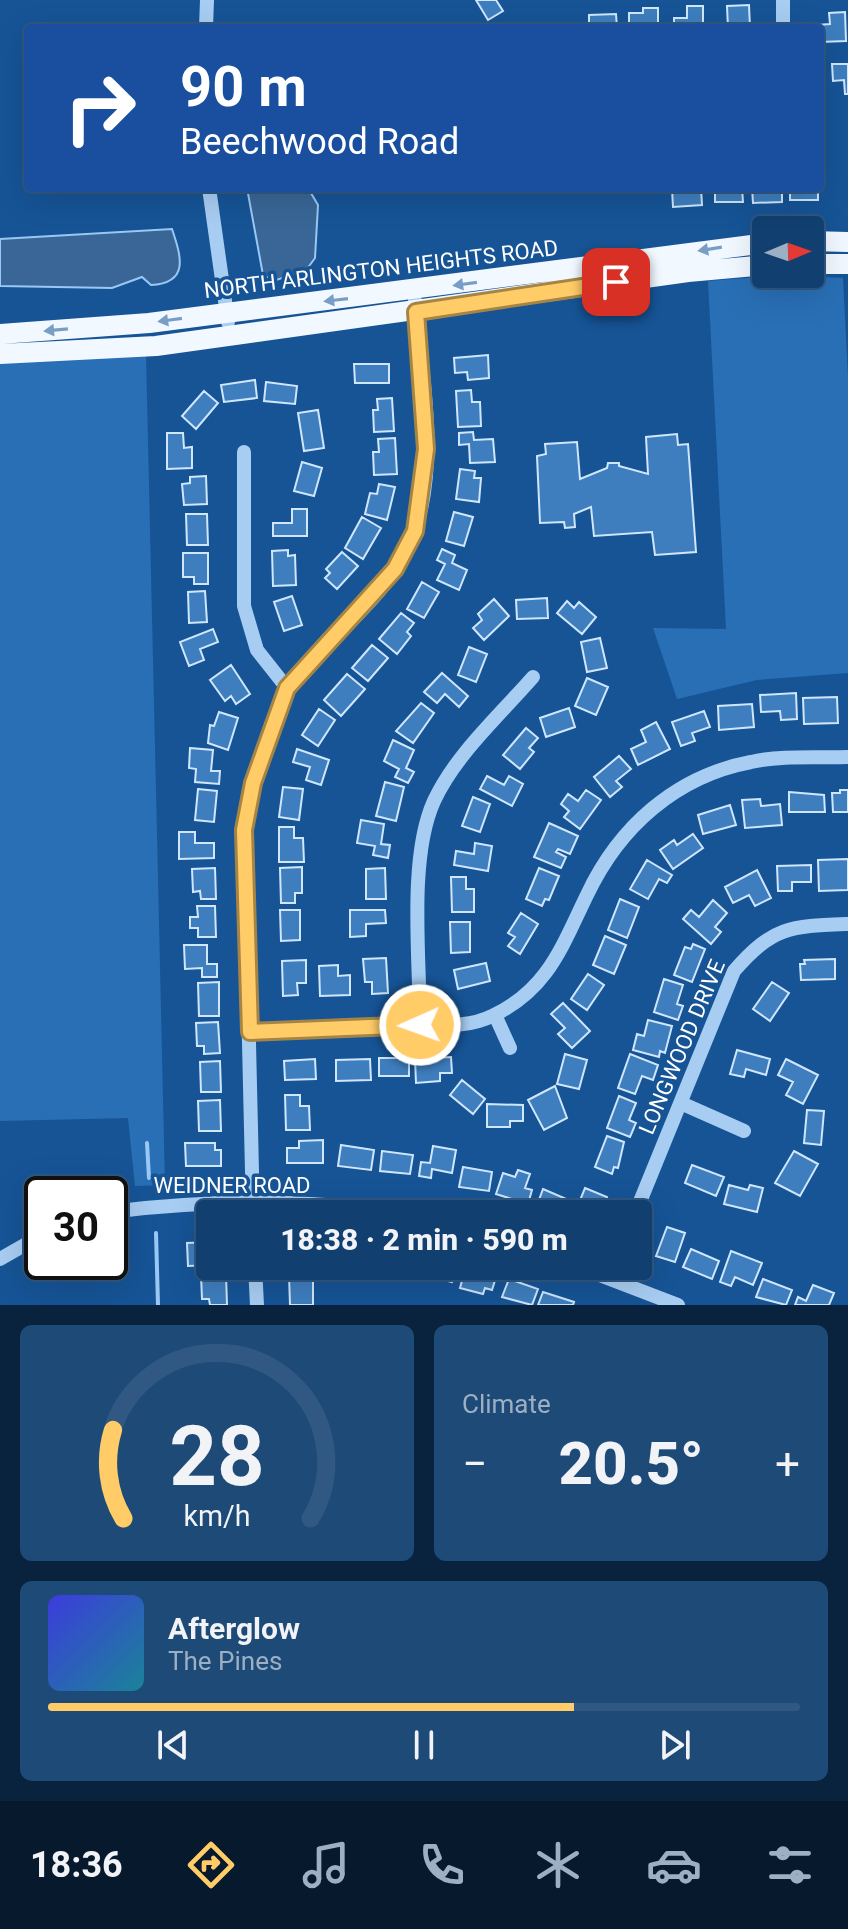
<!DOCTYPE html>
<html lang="en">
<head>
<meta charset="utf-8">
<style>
  body { margin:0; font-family:Roboto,sans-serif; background:#1e4a78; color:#f1f3f6; height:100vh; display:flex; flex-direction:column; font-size:30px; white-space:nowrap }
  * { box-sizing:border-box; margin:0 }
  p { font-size:26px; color:#9cafc3 }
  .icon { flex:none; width:44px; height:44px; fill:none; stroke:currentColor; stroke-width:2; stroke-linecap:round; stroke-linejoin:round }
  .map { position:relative; height:1305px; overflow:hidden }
  .sheet { display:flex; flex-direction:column; gap:20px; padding:20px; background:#09233e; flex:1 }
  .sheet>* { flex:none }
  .hud { position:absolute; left:24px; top:24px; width:800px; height:168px; border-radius:8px; box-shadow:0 8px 32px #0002,0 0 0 2px #305883; background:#1a4fa0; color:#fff; overflow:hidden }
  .needle { width:52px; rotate:88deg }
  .controls { position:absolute; left:752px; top:216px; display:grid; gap:16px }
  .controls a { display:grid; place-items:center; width:72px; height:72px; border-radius:8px; background:#103f70; box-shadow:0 8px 32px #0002,0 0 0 2px #305883; font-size:40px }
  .speed { position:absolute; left:24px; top:1176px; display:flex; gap:16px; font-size:40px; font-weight:700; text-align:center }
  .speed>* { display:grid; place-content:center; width:104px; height:104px; border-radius:50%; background:#103f70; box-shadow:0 8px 32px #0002,0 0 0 2px #305883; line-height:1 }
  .speed .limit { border:4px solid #111; border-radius:12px; background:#fff; color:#111 }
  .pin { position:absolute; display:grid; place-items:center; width:68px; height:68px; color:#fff; margin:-34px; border-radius:16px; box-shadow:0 4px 12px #0006 }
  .me { position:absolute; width:88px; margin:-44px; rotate:268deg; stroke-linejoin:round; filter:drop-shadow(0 0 6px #0008) }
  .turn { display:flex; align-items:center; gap:28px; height:168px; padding:0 24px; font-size:36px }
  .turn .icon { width:104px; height:104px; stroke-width:2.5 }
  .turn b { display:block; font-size:56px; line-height:68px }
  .big { font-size:60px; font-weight:800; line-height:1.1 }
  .sheet .card { flex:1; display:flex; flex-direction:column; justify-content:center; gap:12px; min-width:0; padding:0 28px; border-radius:12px; background:#1e4a78 }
  .sheet .dial { align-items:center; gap:0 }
  .dial svg { height:208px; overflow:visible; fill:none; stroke:#305883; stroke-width:7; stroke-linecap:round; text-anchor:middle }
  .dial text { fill:#f1f3f6; stroke:none }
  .song { display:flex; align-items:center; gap:24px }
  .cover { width:96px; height:96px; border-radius:12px; background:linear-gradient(135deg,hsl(240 70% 55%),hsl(190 70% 35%)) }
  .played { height:8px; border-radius:4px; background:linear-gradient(90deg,#ffcc68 70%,#305883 70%) }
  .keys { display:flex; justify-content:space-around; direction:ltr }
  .heat { display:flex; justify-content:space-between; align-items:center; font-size:44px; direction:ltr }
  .sheet .tiles { flex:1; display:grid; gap:20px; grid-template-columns:1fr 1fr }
  .card:last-child { grid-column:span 2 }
  .trip { position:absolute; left:196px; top:1200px; width:456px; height:80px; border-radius:8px; background:#103f70; box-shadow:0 8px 32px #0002,0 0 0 2px #305883; font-weight:800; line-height:80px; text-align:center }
  .dock { display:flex; height:128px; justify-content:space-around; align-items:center; background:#06192d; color:#9cafc3 }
  .dock .icon { width:56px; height:56px }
  .dock .current { color:#ffcc68 }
  .dock b { font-size:36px; color:#f1f3f6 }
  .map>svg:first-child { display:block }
  .green { fill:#296fb5 }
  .water { fill:#396696; stroke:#9ac8f4; stroke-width:2 }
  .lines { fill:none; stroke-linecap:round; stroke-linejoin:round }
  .stream { stroke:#9ac8f4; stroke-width:4 }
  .building { fill:#3e7ebe; stroke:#cfe6fc; stroke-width:2 }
  .minor { stroke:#a8cdf2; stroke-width:14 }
  .major { stroke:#f2f8ff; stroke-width:20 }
  .oneway { fill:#799ec5 }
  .route-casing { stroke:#a68544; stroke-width:20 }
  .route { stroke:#ffcc68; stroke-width:14 }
  .labels { text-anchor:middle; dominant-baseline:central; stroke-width:7; stroke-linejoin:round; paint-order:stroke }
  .street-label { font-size:22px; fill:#fff; stroke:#165496 }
</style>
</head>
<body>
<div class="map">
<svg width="848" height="1305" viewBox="0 0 848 1305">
  <rect width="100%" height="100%" fill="#165496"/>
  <!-- green -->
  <path class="green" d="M 782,275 L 843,278 L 848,377 L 848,673 L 757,680 L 677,699 L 653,628 L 726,629 L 708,281 Z
    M 146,355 L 165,1185 L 135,1186 L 128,1118 L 0,1121 L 0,361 Z"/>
  <!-- water -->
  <path class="water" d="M 247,188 L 308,188 L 318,205 L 315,258 L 307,269 L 274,281 L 263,275 Z
    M 172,229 C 181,256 190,283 151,285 L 142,277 L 112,288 L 0,286 L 0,239 Z"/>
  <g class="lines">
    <!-- stream -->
    <path class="stream" d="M 147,1143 L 149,1178
      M 156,1233 L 158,1305"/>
  </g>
  <!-- building -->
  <path class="building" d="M 476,0 L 496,0 L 503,11 L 488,20 Z
    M 749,5 L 750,28 L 728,28 L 727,6 Z
    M 687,6 L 703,6 L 703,28 L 674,28 L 674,18 L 687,18 Z
    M 643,8 L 658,8 L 658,28 L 629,28 L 629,13 L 643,13 Z
    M 845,12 L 846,41 L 820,42 L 820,28 L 816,25 L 830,24 L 829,13 Z
    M 616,14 L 617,28 L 589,28 L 589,15 Z
    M 832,64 L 848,64 L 848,94 L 845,94 L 844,80 L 833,81 Z
    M 701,188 L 702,205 L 673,207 L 672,189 Z
    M 715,188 L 742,188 L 743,202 L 715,202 Z
    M 752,188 L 782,188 L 782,202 L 753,203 Z
    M 790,188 L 818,188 L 818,200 L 790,200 Z
    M 488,355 L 489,378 L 468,380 L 467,372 L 455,373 L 454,358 Z
    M 354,364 L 389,364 L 389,383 L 355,383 Z
    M 255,380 L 257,398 L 224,402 L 221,385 Z
    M 266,382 L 297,386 L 295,404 L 264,401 Z
    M 471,390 L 472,402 L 480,402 L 481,426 L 458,427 L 456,391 Z
    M 204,391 L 218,403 L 196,429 L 182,416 Z
    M 392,398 L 394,431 L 374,432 L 373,410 L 378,410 L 377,399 Z
    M 318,410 L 324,448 L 304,451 L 298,413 Z
    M 473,432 L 474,440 L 493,439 L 495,462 L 470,463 L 469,444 L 459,445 L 459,433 Z
    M 167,433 L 183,433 L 184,448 L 192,447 L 192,468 L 167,469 Z
    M 677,434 L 678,445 L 688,444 L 696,552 L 655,555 L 652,532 L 594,536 L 591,507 L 574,514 L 575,527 L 565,528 L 564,522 L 540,523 L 537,456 L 546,454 L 545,444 L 577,442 L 580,479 L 607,468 L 608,463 L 619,463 L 619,466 L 648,474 L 646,437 Z
    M 395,438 L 397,474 L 374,475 L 373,452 L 379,452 L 378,439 Z
    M 302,462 L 322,468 L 314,496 L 294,491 Z
    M 460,469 L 475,471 L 474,478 L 481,478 L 479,502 L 456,499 Z
    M 206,476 L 207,504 L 184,505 L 182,484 L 190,483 L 190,477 Z
    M 379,484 L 395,487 L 387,520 L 365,514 L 370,493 L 377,494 Z
    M 292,509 L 307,509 L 307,536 L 273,536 L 273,523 L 292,523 Z
    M 454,512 L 473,517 L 464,546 L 446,541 Z
    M 186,514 L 207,514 L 208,545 L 187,545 Z
    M 362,517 L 381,528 L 363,559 L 345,548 Z
    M 442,549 L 455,555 L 452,563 L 467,570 L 459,590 L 437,580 L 445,564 L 437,560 Z
    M 288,550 L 288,556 L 295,555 L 296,585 L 273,586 L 272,551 Z
    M 342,552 L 358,566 L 337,589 L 325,578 L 330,573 L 326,569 Z
    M 183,553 L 208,553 L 208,584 L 194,584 L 194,577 L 183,577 Z
    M 422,582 L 439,592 L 424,618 L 407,609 Z
    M 205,591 L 207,622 L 189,623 L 188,592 Z
    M 292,596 L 302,625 L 284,631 L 274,602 Z
    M 547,598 L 548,618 L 517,619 L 516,600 Z
    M 494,599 L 509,616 L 484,640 L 473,628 L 482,620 L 478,614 Z
    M 567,601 L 574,608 L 579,602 L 596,617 L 582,634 L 557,613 Z
    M 401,613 L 414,623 L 407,632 L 411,636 L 397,654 L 379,639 Z
    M 213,629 L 218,642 L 200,649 L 204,660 L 189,666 L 180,642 Z
    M 600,638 L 607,668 L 587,672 L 581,642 Z
    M 372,645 L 388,658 L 368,681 L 352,668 Z
    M 469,647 L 487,654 L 476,682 L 458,675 Z
    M 231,665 L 250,694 L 236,704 L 231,696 L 225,701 L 210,680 Z
    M 442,673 L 468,696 L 459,707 L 445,694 L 437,703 L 424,692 Z
    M 347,674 L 365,689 L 341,716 L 324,700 Z
    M 587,678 L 608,687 L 596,715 L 575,706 Z
    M 796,693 L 797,719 L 781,720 L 780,711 L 761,712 L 760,695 Z
    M 837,697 L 838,723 L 804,724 L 803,698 Z
    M 421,703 L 434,713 L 413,743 L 396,731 Z
    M 752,704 L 754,727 L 719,730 L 718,706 Z
    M 569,708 L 575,727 L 546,737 L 540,718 Z
    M 319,709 L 335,720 L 318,746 L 302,735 Z
    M 704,711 L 710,727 L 692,733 L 695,741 L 681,746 L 672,722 Z
    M 219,712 L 238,718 L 228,750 L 208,743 L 210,725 L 214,726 Z
    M 656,722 L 670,749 L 638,765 L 631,749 L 646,742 L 641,730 Z
    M 526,728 L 538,738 L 529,748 L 534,752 L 520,769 L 503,755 Z
    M 393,740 L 414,750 L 406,768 L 414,772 L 408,783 L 395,777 L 399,769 L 384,761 Z
    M 190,748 L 213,750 L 211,771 L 220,771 L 219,784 L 195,782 L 196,769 L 189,768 Z
    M 297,749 L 329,760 L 321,785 L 306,780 L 310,767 L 293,762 Z
    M 619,756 L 631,769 L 616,781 L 622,787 L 610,797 L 594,777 Z
    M 487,776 L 504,785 L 509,776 L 523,784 L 512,806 L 480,789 Z
    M 385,782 L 404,787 L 396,821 L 376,816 Z
    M 283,787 L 303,789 L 299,820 L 279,817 Z
    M 198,789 L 217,791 L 214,822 L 195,820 Z
    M 586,790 L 601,800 L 580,829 L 564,817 L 569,811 L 561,804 L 568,794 L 578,801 Z
    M 840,790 L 848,790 L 848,812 L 833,812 L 832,793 L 840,793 Z
    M 789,792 L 824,795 L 825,812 L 789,812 Z
    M 473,797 L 490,804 L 480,832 L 462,826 Z
    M 760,799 L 761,806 L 780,804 L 782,825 L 745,828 L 742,800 Z
    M 730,805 L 736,825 L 703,834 L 698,815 Z
    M 361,820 L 384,824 L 381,844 L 390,845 L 388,858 L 373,855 L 375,846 L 357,843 Z
    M 549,823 L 578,836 L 570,854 L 558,849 L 556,852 L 566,857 L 561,868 L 534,857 Z
    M 279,827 L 294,827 L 294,838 L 303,838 L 304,862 L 279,862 Z
    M 179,832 L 195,832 L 195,843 L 214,843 L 214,858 L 179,859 Z
    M 693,834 L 703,848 L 673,869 L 660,850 L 674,840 L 677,845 Z
    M 475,843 L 492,846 L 488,871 L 454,865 L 456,851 L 474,854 Z
    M 848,859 L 848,890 L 819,891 L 818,860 Z
    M 647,860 L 672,875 L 667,883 L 659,879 L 648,899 L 630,889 Z
    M 811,865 L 811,882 L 792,882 L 792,891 L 778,891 L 777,866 Z
    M 302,867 L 302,893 L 295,893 L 295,903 L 281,903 L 280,868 Z
    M 215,868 L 216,899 L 201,899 L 200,891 L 193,892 L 192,869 Z
    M 385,868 L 386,899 L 366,899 L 366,869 Z
    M 539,868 L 559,876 L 549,900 L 545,899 L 542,906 L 526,899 Z
    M 757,870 L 771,898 L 755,906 L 749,895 L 733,903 L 725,887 Z
    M 451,877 L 466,877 L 466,889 L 474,889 L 474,912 L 452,912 Z
    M 620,899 L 639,907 L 627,938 L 608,930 Z
    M 713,900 L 727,913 L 715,927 L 721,932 L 711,944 L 683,919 L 691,910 L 699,917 Z
    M 197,906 L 215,906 L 216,937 L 198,937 L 198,928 L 190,928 L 190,917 L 198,917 Z
    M 280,910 L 300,910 L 300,940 L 281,941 Z
    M 350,910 L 385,910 L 386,923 L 366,924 L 366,936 L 350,937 Z
    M 521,913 L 538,924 L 520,954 L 508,946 L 515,937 L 508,933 Z
    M 450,922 L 470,922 L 470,952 L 451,953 Z
    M 605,936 L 626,945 L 614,974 L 593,965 Z
    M 693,944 L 705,949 L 692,982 L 674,975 L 685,947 L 691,949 Z
    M 184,945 L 207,945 L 207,964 L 217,964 L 217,977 L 202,977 L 202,968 L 185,969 Z
    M 386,958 L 388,993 L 372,994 L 372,982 L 365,982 L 363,959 Z
    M 835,959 L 835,979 L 801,980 L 800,964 L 805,964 L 804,960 Z
    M 306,960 L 306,983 L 297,983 L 298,995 L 283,996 L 282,961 Z
    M 486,963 L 490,981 L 458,989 L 454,970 Z
    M 338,965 L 338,976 L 350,975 L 350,995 L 320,996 L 319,966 Z
    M 588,974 L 604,985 L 587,1010 L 571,999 Z
    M 664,979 L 683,985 L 677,1004 L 683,1006 L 678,1020 L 654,1012 Z
    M 219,982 L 219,1016 L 199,1016 L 198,983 Z
    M 772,982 L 789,993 L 770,1021 L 753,1009 Z
    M 563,1003 L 590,1031 L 572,1048 L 558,1034 L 565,1028 L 551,1014 Z
    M 648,1020 L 672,1026 L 665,1053 L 660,1051 L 659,1057 L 633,1050 L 637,1034 L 644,1036 Z
    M 218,1022 L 220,1053 L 204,1054 L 204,1046 L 197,1046 L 196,1023 Z
    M 737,1050 L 770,1059 L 766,1075 L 746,1069 L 744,1077 L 730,1074 Z
    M 565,1054 L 587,1060 L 579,1089 L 557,1084 Z
    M 630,1054 L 658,1065 L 653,1080 L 642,1076 L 635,1094 L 618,1088 Z
    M 451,1057 L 452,1073 L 440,1073 L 440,1081 L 416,1083 L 415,1059 Z
    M 379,1058 L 409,1058 L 409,1076 L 379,1076 Z
    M 315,1059 L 316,1079 L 285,1080 L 284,1061 Z
    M 370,1059 L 371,1080 L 336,1081 L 336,1060 Z
    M 786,1059 L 818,1075 L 803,1104 L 786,1095 L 793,1082 L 778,1075 Z
    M 220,1061 L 221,1092 L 201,1092 L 200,1062 Z
    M 462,1080 L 485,1099 L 473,1114 L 450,1095 Z
    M 555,1086 L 567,1118 L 544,1130 L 528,1100 Z
    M 285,1095 L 300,1095 L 300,1106 L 309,1106 L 310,1130 L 286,1130 Z
    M 619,1096 L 636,1103 L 629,1120 L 636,1123 L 630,1137 L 607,1128 Z
    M 220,1100 L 221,1131 L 199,1131 L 198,1101 Z
    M 487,1104 L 523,1105 L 523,1121 L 510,1121 L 510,1127 L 487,1127 Z
    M 807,1110 L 824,1111 L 821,1145 L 804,1143 Z
    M 607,1136 L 624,1142 L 618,1168 L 614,1167 L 612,1174 L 595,1167 Z
    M 323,1140 L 323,1163 L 287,1163 L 287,1148 L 299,1148 L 299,1141 Z
    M 185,1143 L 215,1143 L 215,1150 L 221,1150 L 221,1166 L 186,1166 Z
    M 341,1145 L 374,1150 L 371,1170 L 338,1166 Z
    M 433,1146 L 456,1150 L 452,1173 L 432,1169 L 431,1178 L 419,1176 L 421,1162 L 430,1163 Z
    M 382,1151 L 413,1155 L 410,1174 L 380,1171 Z
    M 794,1151 L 818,1164 L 800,1196 L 775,1183 Z
    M 692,1165 L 724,1177 L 716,1196 L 685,1183 Z
    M 463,1167 L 492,1172 L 489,1191 L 459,1187 Z
    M 518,1170 L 530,1174 L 525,1188 L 532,1190 L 528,1204 L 496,1194 L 503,1173 L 515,1177 Z
    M 729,1185 L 748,1190 L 750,1185 L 763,1188 L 757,1212 L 724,1204 Z
    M 585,1188 L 607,1197 L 601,1214 L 576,1210 Z
    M 543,1189 L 571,1201 L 566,1214 L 551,1214 L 536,1208 Z
    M 667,1227 L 685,1233 L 675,1262 L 656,1256 Z
    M 210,1242 L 210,1265 L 188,1266 L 187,1243 Z
    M 691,1249 L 719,1261 L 712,1279 L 683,1267 Z
    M 731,1251 L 762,1263 L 753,1285 L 735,1277 L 731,1286 L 720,1282 Z
    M 384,1266 L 416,1266 L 415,1275 L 383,1269 Z
    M 425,1266 L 456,1266 L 452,1282 L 423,1275 Z
    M 466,1266 L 497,1274 L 492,1290 L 485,1288 L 483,1294 L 460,1288 Z
    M 226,1274 L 227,1305 L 210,1305 L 209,1299 L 202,1299 L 201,1275 Z
    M 289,1275 L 313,1275 L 313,1305 L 290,1305 Z
    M 509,1279 L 538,1289 L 532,1305 L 502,1297 Z
    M 763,1279 L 792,1290 L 786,1305 L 756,1297 Z
    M 813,1285 L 834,1293 L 829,1305 L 795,1305 L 798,1297 L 806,1301 Z
    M 543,1292 L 574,1302 L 573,1305 L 538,1305 Z"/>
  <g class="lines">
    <!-- minor -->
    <path class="minor" d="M 783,0 L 783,28
      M 206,28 L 207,0
      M 209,188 L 228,322
      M 244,452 L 244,606 L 257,650 L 287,688
      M 495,1015 L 510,1048
      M 420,1025 C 420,961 408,858 434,801 C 456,754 499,716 533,677
      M 250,1032 C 303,1030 355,1028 408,1025 C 436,1024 466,1029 492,1016 C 548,990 562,946 587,895 C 619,827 676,776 751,762 C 782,755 816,758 848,757
      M 683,1104 L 744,1131
      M 110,1212 C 204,1200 309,1198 403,1214
      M 253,1214 L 244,830 C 250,797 270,710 290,686 C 329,636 394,593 415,531 C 439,459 422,374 415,301
      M 635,1214 L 734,971 C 773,926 791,926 848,924
      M 0,1259 L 42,1235
      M 255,1266 L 257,1305
      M 576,1266 L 678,1305"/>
    <!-- major -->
    <path class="major" d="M 810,241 L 848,242
      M 810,264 L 848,264
      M 0,334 L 149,323 L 766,243
      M 0,354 L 156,346 L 688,272 L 766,265"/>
  </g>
  <!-- one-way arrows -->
  <defs><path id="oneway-solid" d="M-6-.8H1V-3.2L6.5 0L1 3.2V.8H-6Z" transform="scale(2)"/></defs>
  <g class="oneway">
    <use href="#oneway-solid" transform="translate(710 249) rotate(171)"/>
    <use href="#oneway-solid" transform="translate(465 284) rotate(172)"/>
    <use href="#oneway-solid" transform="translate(336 300) rotate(173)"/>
    <use href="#oneway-solid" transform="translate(170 320) rotate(172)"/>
    <use href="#oneway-solid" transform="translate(56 330) rotate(175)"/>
  </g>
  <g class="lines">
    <defs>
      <path id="route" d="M 420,1025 L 250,1032 L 244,830 L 253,783 L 287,688 L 395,569 L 415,531 L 426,449 L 416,312 L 616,282"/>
    </defs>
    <!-- route casing -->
    <use href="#route" class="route-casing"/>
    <!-- route -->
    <use href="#route" class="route"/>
  </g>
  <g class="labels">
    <!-- street labels -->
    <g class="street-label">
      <text transform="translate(381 269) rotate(-7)">NORTH ARLINGTON HEIGHTS ROAD</text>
      <text transform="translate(682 1047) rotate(-67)">LONGWOOD DRIVE</text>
      <text x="232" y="1185">WEIDNER ROAD</text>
    </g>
  </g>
</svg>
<div class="controls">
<a><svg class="needle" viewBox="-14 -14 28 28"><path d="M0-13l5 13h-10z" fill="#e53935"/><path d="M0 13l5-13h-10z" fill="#9cafc3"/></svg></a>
</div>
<div class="speed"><div class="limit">30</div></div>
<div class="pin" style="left:616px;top:282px;background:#d93025"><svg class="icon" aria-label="arrive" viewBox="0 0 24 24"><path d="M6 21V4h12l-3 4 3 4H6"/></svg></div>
<svg class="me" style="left:420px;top:1025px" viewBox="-20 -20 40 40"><circle r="17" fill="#ffcc68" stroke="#fff" stroke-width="3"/><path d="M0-11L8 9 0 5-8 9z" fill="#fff"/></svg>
<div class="trip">18:38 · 2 min · 590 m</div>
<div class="hud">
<div class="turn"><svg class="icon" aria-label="right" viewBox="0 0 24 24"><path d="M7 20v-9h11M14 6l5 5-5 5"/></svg><div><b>90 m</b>Beechwood Road</div></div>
</div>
</div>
<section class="sheet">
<div class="tiles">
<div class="card dial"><svg viewBox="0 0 100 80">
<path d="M14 69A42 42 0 1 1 86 69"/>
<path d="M14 69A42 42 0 0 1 10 35" stroke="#ffcc68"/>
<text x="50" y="56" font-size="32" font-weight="700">28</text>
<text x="50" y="72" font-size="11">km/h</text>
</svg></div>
<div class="card"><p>Climate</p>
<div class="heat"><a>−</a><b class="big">20.5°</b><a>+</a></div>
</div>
<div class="card">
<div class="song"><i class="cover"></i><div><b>Afterglow</b><p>The Pines</p></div></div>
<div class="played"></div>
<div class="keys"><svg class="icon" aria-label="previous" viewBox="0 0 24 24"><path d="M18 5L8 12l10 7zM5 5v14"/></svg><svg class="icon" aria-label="pause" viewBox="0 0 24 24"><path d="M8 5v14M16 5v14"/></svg><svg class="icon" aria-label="next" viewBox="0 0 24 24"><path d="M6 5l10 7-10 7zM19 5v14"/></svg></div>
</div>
</div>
</section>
<nav class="dock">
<b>18:36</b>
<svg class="icon current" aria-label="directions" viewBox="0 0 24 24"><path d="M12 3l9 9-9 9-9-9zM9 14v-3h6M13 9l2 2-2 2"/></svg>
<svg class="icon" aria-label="music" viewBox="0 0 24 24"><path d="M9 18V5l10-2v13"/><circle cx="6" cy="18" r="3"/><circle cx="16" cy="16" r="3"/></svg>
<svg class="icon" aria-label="phone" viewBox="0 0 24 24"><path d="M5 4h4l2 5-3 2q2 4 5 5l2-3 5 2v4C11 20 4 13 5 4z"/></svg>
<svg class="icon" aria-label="climate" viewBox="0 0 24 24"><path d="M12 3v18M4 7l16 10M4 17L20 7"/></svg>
<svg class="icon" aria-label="car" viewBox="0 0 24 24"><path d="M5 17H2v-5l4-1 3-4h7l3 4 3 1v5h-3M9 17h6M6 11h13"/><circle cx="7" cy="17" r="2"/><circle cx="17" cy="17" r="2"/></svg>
<svg class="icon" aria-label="filters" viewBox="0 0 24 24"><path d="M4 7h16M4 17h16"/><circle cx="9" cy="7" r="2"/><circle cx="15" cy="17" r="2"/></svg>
</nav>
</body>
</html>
